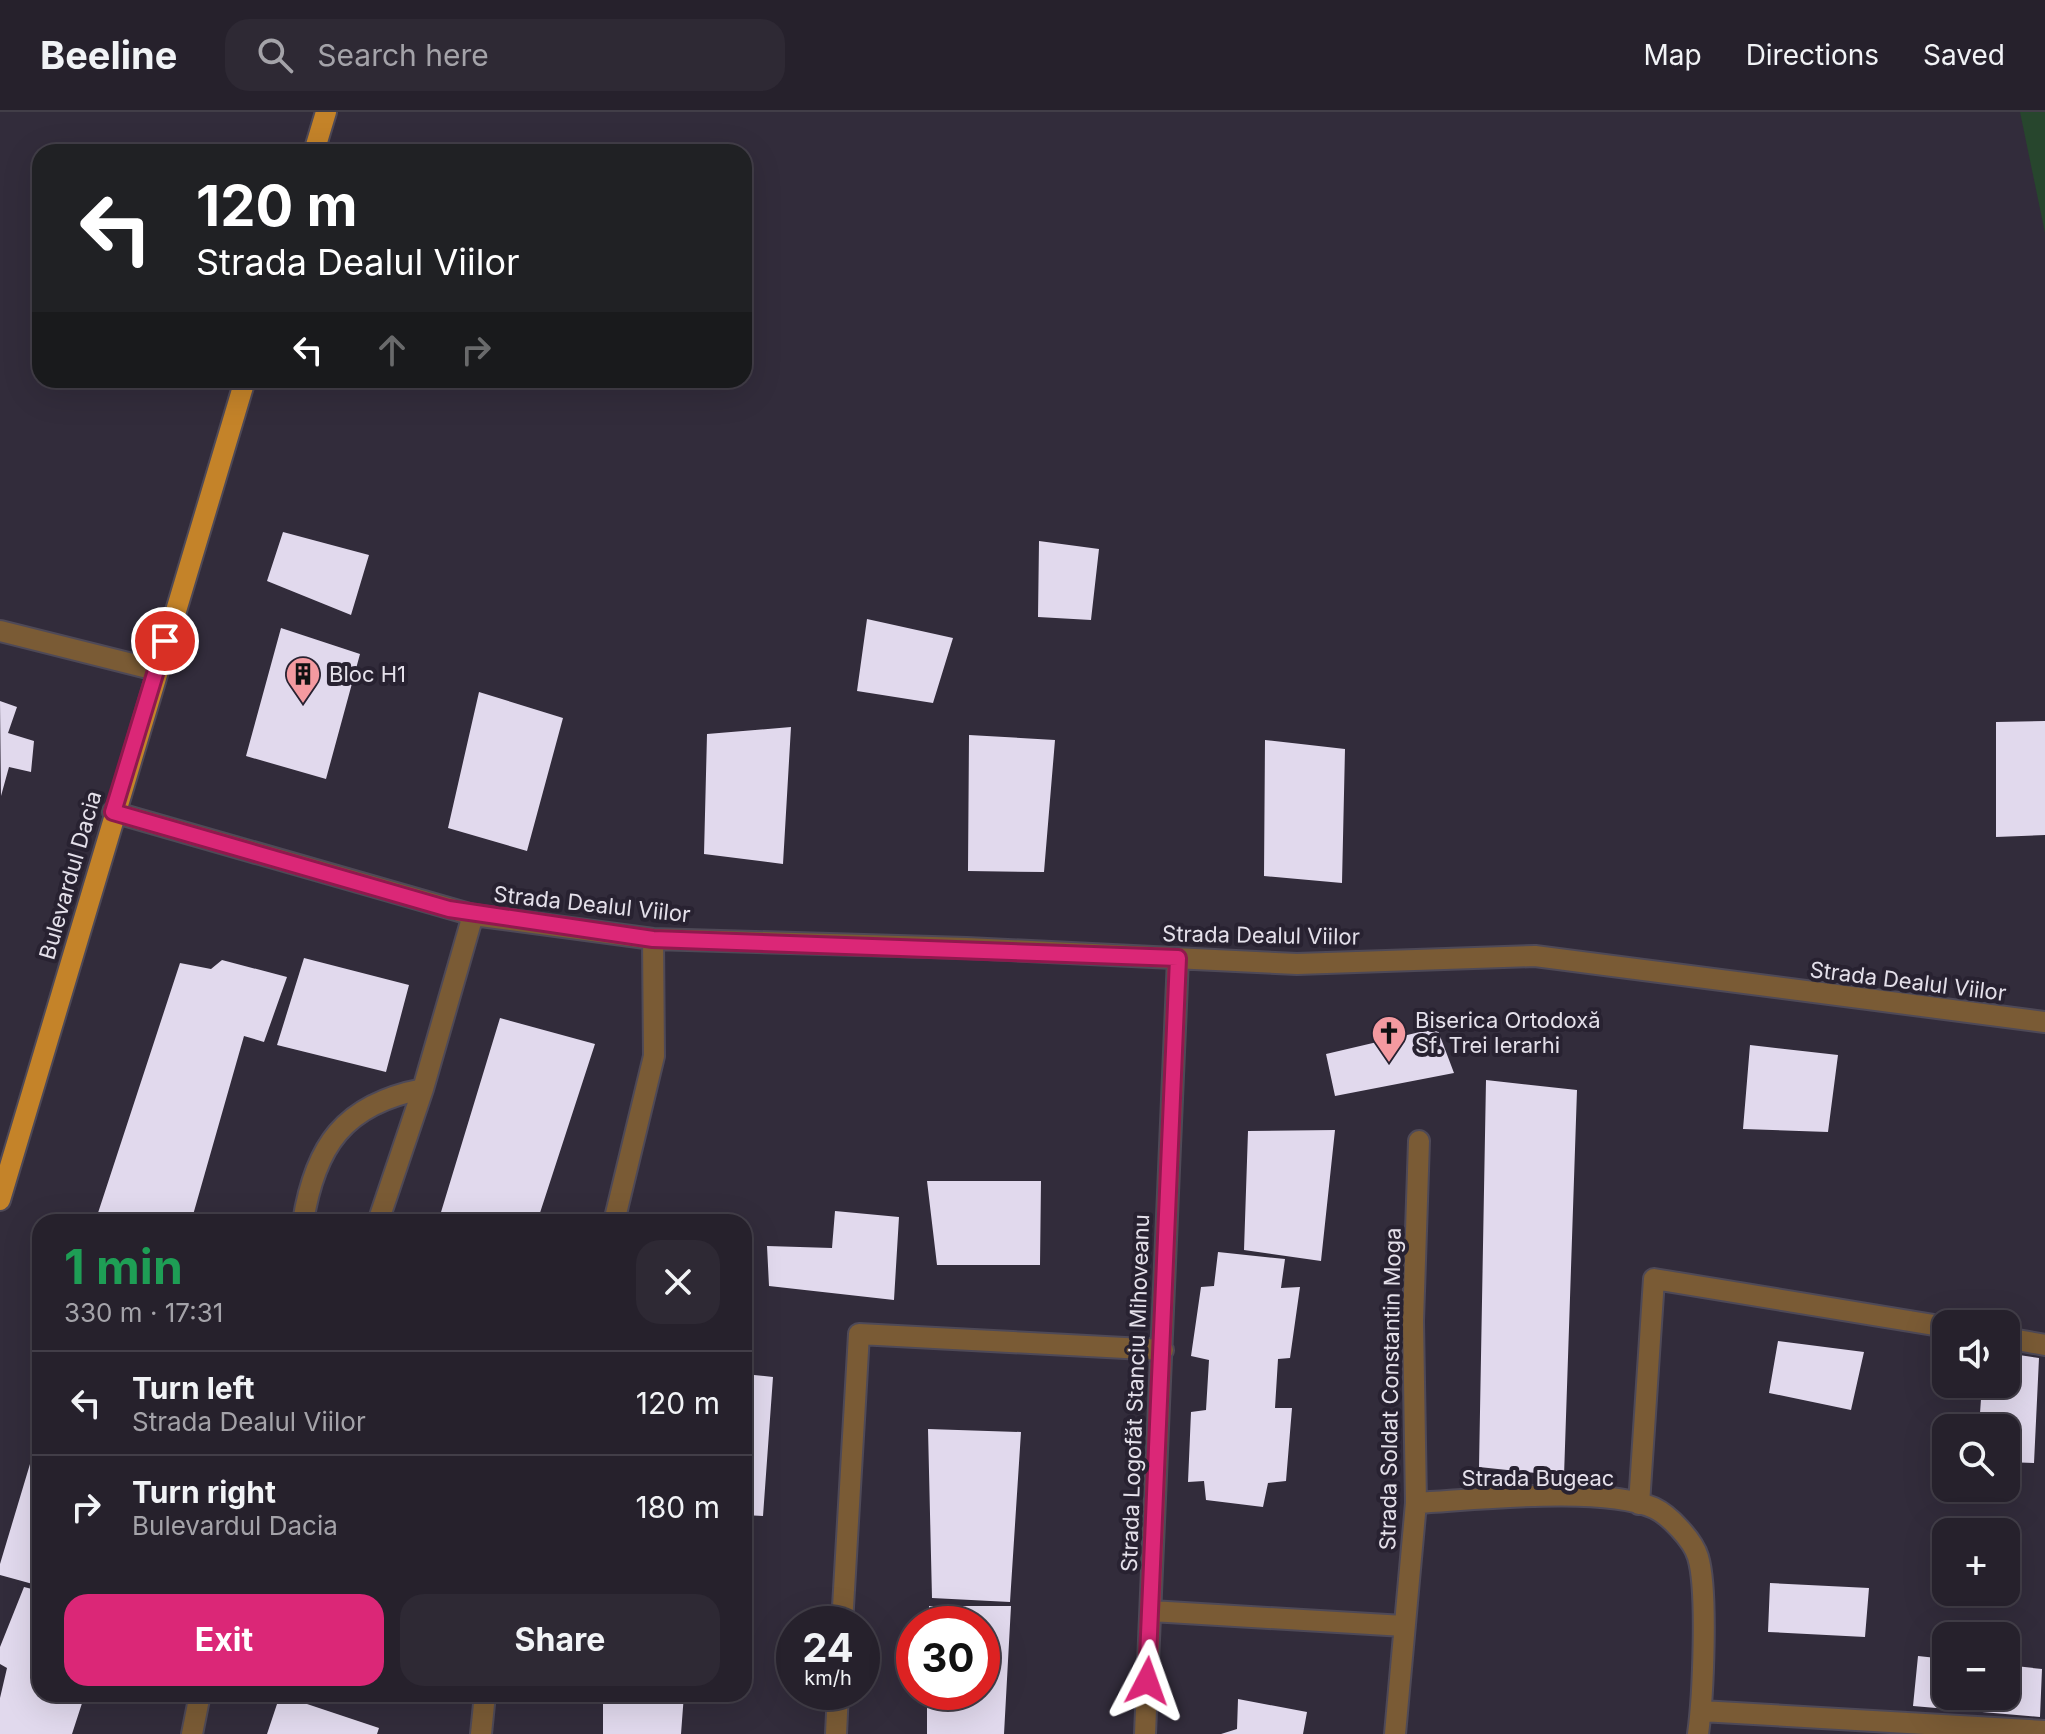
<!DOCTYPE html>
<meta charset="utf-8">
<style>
:root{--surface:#26212c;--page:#2e2934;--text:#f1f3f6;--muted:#a4a3a9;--line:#423e48;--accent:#db2777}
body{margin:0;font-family:Inter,sans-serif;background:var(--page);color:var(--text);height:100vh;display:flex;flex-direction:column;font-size:30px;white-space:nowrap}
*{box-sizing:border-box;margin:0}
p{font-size:26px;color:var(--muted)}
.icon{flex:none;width:44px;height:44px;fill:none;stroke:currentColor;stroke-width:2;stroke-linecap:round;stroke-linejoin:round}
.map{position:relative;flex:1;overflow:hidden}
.sheet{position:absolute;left:32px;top:1102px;width:720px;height:488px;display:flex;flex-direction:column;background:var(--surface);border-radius:24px;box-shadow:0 8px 32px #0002,0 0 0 2px var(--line)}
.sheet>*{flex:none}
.top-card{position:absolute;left:32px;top:32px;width:720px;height:244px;border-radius:24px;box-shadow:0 8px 32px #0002,0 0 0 2px var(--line);background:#202124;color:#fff;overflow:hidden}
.controls{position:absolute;left:1932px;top:1198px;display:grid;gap:16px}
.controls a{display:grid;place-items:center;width:88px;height:88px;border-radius:16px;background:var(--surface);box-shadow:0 8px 32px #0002,0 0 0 2px var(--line);font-size:40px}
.speed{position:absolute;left:776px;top:1494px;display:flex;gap:16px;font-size:40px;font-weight:700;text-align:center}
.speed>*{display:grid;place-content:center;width:104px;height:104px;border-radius:50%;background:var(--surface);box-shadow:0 8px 32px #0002,0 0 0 2px var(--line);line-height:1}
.speed small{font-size:20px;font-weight:400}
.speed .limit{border:12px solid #d22;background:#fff;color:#111}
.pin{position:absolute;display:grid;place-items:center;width:68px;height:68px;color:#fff;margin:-34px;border:4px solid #fff;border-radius:50%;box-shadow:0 2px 8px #0007}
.me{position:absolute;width:88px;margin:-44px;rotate:4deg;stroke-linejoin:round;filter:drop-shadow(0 0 6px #0008)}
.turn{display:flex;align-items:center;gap:28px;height:168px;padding:0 32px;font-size:36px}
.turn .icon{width:104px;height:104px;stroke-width:2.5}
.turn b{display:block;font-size:56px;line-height:68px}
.lanes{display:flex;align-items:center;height:76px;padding:0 32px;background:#0003;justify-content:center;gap:40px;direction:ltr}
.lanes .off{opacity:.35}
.round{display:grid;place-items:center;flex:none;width:84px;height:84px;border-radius:24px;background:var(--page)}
.overview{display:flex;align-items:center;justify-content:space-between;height:136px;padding:0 32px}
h1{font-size:48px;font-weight:700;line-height:60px;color:#1e9e55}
.cta{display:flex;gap:16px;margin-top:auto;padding:16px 32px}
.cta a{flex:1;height:92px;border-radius:24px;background:var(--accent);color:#fff;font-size:32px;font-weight:700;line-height:92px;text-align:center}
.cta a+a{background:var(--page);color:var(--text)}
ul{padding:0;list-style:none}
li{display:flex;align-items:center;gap:24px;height:104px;padding:0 32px;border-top:2px solid var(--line)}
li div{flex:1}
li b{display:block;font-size:30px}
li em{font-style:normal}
header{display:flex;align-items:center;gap:48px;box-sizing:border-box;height:112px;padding:0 40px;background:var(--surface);border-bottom:2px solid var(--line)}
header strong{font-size:38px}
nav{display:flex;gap:44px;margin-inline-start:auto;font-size:28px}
.search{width:560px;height:72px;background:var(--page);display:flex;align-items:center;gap:20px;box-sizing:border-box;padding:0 28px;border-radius:24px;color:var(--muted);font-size:30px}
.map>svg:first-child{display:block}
.green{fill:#27462d}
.building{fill:#e1d9ed}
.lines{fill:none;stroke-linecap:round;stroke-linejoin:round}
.minor-casing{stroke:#4e4957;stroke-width:24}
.major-casing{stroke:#4e4957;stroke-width:24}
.minor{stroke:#7a5b35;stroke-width:20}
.major{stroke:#c48329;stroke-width:20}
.route-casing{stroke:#8e194d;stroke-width:20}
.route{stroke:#db2777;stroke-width:14}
.labels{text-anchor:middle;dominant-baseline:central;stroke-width:8;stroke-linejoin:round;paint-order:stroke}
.poi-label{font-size:22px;fill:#e4e0ea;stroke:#282231;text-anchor:start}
.street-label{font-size:22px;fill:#e4e0ea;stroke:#282231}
</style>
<header>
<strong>Beeline</strong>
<div class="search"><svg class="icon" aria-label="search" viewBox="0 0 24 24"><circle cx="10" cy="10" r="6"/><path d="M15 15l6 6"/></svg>Search here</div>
<nav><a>Map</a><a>Directions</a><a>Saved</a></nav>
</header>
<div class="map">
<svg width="2045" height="1622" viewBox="0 0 2045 1622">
<rect width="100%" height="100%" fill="#322c3b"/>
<path class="green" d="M2020,0H2045V121Z"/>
<path class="building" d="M283,420L369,443L351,503L267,469Z
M1039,429L1099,437L1091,508L1038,505Z
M867,507L953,526L933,591L857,579Z
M281,516L360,542L326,667L246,644Z
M479,580L563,606L527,739L448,716Z
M0,589L17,595L8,621L34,629L31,660L9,655L1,684Z
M2045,609V723L1996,725V610Z
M791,615L783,752L704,742L707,622Z
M969,623L1055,628L1044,760L968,759Z
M1265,628L1345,637L1342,771L1264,764Z
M304,846L409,873L386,960L277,933Z
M222,848L287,865L264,930L244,924L191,1110H95L180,851L211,857Z
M500,906L595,932L537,1110H438Z
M1437,916L1454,961L1335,984L1326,942Z
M1750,933L1838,943L1828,1020L1743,1017Z
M1486,968L1577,978L1564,1364L1479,1355Z
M1335,1018L1321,1149L1244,1138L1248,1019Z
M927,1069H1041L1040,1153H937Z
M835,1099L899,1105L894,1188L769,1174L767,1134L832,1136Z
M1218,1140L1285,1147L1281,1176L1300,1175L1290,1246L1278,1247L1275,1296H1292L1286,1369L1268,1371L1263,1395L1206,1388L1204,1369L1188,1370L1191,1300L1206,1298L1209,1248L1191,1244L1201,1175L1214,1174Z
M1778,1229L1864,1240L1851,1298L1769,1281Z
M2006,1241L2039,1246L2034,1351L2006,1350V1316H1979L1982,1272H2006Z
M744,1262L773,1265L763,1404L744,1403Z
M928,1317L1021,1320L1010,1490L932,1486Z
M30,1352L40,1354V1474L0,1463V1452Z
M1770,1471L1869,1476L1865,1525L1768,1520Z
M24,1475L40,1479V1582H85L72,1622H0V1586L7,1556L0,1552V1535Z
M929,1494H1011L1004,1622H927V1580H982V1512H929Z
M1918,1544L1946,1547V1584H2006V1553L2042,1557L2040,1605L1913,1594Z
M603,1582H684L681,1622H603Z
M280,1583L379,1616L377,1622H267Z
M1238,1587L1307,1600L1303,1622H1221L1237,1617Z"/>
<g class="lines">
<g class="minor-casing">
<path id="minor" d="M0,519L156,558
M113,700L473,803L653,827L967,836L1297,852L1535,844L2045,910
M303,1110C315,1034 344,992 423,977L473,803
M378,1110L423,977
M614,1110L654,944L653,827
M2006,1226L2045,1233
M1416,1391C1475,1388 1602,1373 1654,1396C1669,1403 1693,1428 1698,1445C1708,1478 1703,1586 1698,1622
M1639,1392L1654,1167L1946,1215
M1151,1499L1404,1514
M842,1512L859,1222L1163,1238
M1701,1599L2045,1619
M192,1622L200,1582
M481,1622L485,1582
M836,1622L838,1580
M1145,1622L1178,846
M1395,1622L1416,1391L1413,1209L1419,1029"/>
</g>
<g class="major-casing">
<path id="major" d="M314,40L326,0
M0,1088L245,268"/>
</g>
<use href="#minor" class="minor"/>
<use href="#major" class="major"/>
</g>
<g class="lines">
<g class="route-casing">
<path id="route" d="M165,529L113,700L449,797L653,827L1178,846L1147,1569"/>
</g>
<use href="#route" class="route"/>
</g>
<defs>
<g id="building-pin" transform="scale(1.8)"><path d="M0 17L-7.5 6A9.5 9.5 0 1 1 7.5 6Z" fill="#f49aa0" stroke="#282231"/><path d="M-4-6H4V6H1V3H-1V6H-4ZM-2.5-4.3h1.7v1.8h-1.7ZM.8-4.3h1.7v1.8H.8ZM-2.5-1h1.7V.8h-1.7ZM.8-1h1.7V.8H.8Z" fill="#111"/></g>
<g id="church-pin" transform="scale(1.8)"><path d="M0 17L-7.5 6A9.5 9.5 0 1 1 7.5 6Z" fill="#f49aa0" stroke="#282231"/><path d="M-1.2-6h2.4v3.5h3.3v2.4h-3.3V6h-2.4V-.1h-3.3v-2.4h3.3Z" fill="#111"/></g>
</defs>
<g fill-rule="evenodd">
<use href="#building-pin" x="303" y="562"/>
<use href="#church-pin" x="1389" y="921"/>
</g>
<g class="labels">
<g class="poi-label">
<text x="329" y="562">Bloc H1</text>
<text x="1415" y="908">Biserica Ortodoxă<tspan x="1415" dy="25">Sf. Trei Ierarhi</tspan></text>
</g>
<g class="street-label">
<text transform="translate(70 763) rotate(-74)">Bulevardul Dacia</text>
<text transform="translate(592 792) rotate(6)">Strada Dealul Viilor</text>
<text transform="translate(1261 823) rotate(1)">Strada Dealul Viilor</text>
<text transform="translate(1908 869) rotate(7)">Strada Dealul Viilor</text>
<text transform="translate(1390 1277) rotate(-89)">Strada Soldat Constantin Moga</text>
<text transform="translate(1135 1281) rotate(-88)">Strada Logofăt Stanciu Mihoveanu</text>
<text x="1538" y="1366">Strada Bugeac</text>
</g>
</g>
</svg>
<div class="controls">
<a><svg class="icon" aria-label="sound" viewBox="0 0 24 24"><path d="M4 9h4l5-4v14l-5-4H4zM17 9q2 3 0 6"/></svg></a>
<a><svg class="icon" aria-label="search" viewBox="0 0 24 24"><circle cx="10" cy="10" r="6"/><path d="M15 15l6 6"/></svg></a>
<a>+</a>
<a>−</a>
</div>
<div class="speed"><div>24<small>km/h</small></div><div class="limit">30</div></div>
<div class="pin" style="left:165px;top:529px;background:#d93025"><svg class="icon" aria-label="arrive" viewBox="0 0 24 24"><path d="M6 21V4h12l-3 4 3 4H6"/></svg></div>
<svg class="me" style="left:1147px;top:1569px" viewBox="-20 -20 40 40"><path d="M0-17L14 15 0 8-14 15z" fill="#db2777" stroke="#fff" stroke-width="4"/></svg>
<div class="top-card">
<div class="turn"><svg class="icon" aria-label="left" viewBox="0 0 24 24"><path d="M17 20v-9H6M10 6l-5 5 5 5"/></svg><div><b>120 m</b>Strada Dealul Viilor</div></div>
<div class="lanes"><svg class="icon" aria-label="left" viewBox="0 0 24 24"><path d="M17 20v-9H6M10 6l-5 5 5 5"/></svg><svg class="icon off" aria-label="ahead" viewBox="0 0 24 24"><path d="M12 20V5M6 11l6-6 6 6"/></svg><svg class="icon off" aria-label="right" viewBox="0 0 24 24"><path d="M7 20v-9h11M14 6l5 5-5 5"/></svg></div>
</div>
<section class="sheet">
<div class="overview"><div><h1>1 min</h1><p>330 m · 17:31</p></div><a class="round"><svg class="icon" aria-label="close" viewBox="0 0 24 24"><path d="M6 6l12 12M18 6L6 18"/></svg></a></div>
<ul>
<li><svg class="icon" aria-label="left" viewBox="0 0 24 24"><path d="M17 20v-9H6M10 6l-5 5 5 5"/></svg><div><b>Turn left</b><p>Strada Dealul Viilor</p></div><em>120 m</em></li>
<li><svg class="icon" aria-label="right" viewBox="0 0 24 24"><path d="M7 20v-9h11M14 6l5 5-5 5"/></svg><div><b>Turn right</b><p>Bulevardul Dacia</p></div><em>180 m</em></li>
</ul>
<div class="cta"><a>Exit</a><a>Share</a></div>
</section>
</div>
